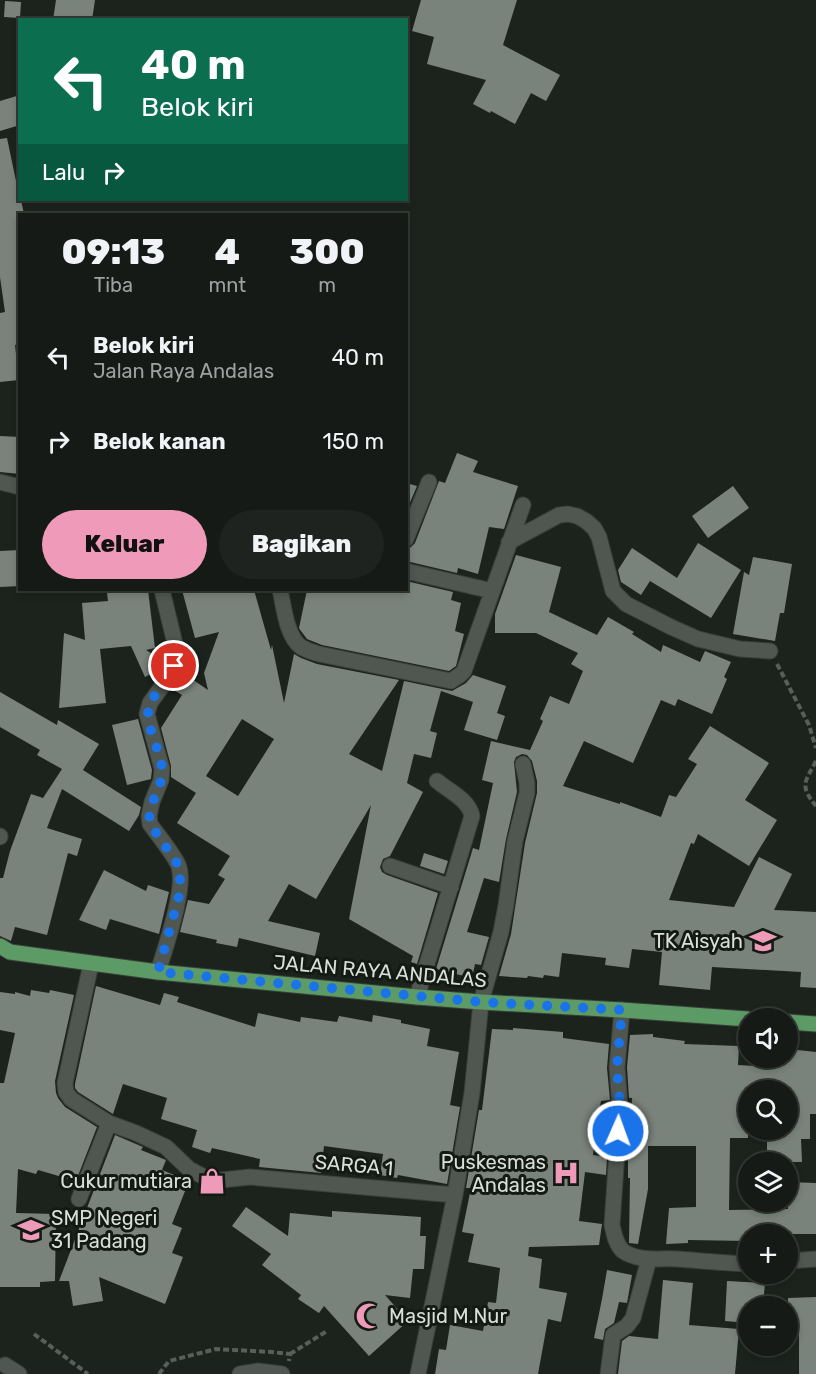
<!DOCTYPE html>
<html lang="id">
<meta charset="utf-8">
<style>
:root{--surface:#151a16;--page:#1e231f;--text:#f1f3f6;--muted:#9da1a1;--line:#343835;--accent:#ef9ab8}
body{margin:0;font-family:Rubik,sans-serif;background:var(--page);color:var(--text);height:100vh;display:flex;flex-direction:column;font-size:22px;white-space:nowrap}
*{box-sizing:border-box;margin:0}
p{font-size:20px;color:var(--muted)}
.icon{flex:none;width:33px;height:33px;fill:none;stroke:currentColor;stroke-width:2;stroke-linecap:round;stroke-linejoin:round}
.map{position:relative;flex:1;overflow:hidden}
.drawer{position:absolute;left:18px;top:213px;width:390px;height:378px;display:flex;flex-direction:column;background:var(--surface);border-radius:0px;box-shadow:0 3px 9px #0003,0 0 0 2px var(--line)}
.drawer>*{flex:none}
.guide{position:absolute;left:18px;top:18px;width:390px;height:183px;border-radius:0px;box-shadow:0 3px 9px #0003,0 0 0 2px var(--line);background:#0b6e4f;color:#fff;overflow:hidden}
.tools{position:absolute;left:738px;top:1008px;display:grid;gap:12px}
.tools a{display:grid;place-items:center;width:60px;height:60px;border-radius:50%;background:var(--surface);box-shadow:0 3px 9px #0003,0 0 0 2px var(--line);font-size:30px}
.pin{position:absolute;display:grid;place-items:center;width:51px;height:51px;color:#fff;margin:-26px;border:3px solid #fff;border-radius:50%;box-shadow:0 2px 6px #0007}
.me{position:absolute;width:66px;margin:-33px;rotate:2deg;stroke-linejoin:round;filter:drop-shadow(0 0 4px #0008)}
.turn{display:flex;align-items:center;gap:21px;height:126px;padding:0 24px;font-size:27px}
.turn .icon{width:78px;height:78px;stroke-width:2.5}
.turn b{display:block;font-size:42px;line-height:51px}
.then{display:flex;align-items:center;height:57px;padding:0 24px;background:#0003;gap:12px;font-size:22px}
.eta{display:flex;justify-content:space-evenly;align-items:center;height:102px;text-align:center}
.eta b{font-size:36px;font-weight:800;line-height:42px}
.action{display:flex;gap:12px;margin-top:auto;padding:12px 24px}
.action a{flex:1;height:69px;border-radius:36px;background:var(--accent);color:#111;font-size:24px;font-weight:800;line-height:69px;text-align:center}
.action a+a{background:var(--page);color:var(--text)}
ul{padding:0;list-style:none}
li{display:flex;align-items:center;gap:18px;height:84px;padding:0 24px}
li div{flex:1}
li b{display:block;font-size:22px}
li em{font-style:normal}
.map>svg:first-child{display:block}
.building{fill:#7a837b;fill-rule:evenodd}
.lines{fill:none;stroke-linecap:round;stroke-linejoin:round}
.minor-casing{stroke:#393f39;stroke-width:17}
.major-casing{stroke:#393f39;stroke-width:17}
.path{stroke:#585e59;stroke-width:4;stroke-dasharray:6 3;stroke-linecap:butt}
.minor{stroke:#4f5750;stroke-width:15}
.major{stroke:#5c9b66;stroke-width:15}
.route{stroke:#1a73e8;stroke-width:10;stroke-dasharray:0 18}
.labels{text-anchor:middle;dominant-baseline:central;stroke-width:6;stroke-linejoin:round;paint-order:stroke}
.poi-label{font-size:20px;fill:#d9ded9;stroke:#131a14;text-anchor:end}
.street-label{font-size:20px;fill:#d9ded9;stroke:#131a14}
</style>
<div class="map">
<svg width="816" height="1374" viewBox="0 0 816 1374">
<rect width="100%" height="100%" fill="#1c231d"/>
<path class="building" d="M56,0H95L92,20H53Z
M421,0H517L503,45L560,75L546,101L531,93L515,124L491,111L490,113L473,104L486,80L427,64L434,37L412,31Z
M5,1L21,2L20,18L4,17Z
M20,95V125L0,131V101Z
M7,138L20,200H21L24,214H20V344L15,345L19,380L0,382V313L5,312L0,277V139Z
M0,436L20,437V474L0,472Z
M457,453L478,461L473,472L518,486L504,529L489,527L478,574L458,568L457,573L406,561V549L411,547L415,543L439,481L445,483Z
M406,483L417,486L406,512Z
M733,486L749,508L708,538L692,516Z
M698,543L741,570L711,618L650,581L641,595L621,582L618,570L632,548L677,578Z
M20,550V586L0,587V551Z
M516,555L561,567L549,612L597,635L608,617L634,632L632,634L661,652L663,645L700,662L705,651L731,662L724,677L727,679L712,714L678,699L675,706L661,700L633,763L584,741L563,786L620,804V802L661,817L669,795L676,797L697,764L688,759L710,726L769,763L745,800L777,820L749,866L698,834L694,844L691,843L669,900L734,907L759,857L792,874L774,910L816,912V988L800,987L801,972L712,967L710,990L659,985L662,952L632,949L629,968L605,965L606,958L562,953L559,977L544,975L543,978L528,976L527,978L499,976L511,934L525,843L537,793V781L532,761L527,755L522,754L516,757L514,762L517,792L506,839L499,882L484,878L467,932L489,937L481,965L475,964L472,978L436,969L473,848L479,850L493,783L482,780L491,741L530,750L543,721L540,719L550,696L569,704L583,671L571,664L578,653L536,633H495V614Z
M753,557L792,564L784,613H780L775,641L733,634L744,572L749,575Z
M406,581L453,592L451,600L461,603L455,631L464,634L456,666L449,671L322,645L307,639L301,631L299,628L307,590H406Z
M134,590H148L155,648L146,650L165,662L161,669L145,677L131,646L100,649L106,703L59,708L64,633L85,640L82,603L108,601L107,593Z
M182,590H254L271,650L272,645L284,703L294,654L301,658L317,664L399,680L349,754L382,771L404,681L452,691L466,683L473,675L506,686L497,713L505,716L497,740L464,730L473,702L441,691L430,731L437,733L431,758L414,754L407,783L423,792L390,856L383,859L380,867L382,872L387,875L438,893L417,964L411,962L413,956L349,919L371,805L316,899L289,884L268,921L320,933L315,956L239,938L237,947L216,943L217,940L180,932L188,900L209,904L225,879L218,875L230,856L177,823L196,793L171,777V766L161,728L182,695L172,689L183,673L208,690L204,673L219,632L195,638ZM242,719L274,739L238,796L206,776Z
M0,692L57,725L58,720L99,744L83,770L141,807L139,815L129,831L62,789L47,828L82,839L77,856L68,853L47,935L15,927L11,941L0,936V878H3L10,851L31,794L43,798L62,769L37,755L40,750L0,727Z
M138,719L152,770L151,778V779L127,785L112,725Z
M424,853L448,861L444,874L420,866Z
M104,870L146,891L148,885L169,892L159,934L110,919L106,930L79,920Z
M96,986L160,1005L164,993L179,997L177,1002L255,1027L258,1013L300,1022L301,1017L337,1022L339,1016L372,1022L373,1015L401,1020V1023L430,1029L427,1046L459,1052L450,1105L460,1107L447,1184L398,1175L397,1178L380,1175L383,1154L324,1146L321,1173L259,1167L260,1159L212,1148L210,1153L192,1147L197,1130L161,1119L167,1098L123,1084L113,1114L78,1092L75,1088V1084Z
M31,990L49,993L50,990L74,995L55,1081L56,1093L58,1098L65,1107L97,1127L76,1181L38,1170L36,1174L18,1169L16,1213L56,1214L55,1281L40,1282V1287H0V1083H4L15,1033L0,1030V992L15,994V992L30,996Z
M513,1028L563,1032V1038L609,1044L607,1068L610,1100L601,1101L598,1116L593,1155L607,1157L606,1175L585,1172L579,1221L602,1224L599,1245L529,1247L528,1256L542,1259L539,1288L567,1293L561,1322L548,1319L538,1374H435L439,1349L446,1350L450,1325L483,1331L488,1302L496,1303L500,1268L468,1262L474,1234L462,1232L471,1188H466L479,1110H482L492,1029L513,1030Z
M653,1034V1037L685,1041L684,1044L739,1046L738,1065L772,1067V1058H788V1049L816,1052V1114H810V1139H801L802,1162H767V1130H788V1090H748V1138H730L729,1210L788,1209V1182L816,1183V1234H748V1241L688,1240V1243L666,1244L669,1208L696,1207V1146H648V1189L638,1244L629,1243L630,1178H628V1160H629L632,1098H629L627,1067L630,1035Z
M115,1135L143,1147L141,1150L166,1160L162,1170L189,1181L172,1224L182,1228L172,1253L183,1257L165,1304L99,1277L103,1301L73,1306L69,1281H59Z
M246,1207L288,1236L290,1213L332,1217V1211L421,1217L420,1236H426L424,1269H413L410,1298L385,1295L408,1321L369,1356L324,1306L319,1313L298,1299L301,1295L262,1265L271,1254L232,1226Z
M607,1270L632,1275L627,1303L619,1302L614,1323L605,1329L603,1340L594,1338L602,1299Z
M663,1280L693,1283L689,1325L739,1329L735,1374H618L622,1341L629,1336L658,1339Z
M727,1281L765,1283L763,1306H748V1323L725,1321Z
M816,1297V1374H799V1327L788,1326V1298Z"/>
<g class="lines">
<g class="minor-casing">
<path id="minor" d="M0,482L20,487
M406,539L429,482
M509,542L559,515L568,514L577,516L586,521L594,528L599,537L613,591L626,604L671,627L698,639L740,649L770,651
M406,571L492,591
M280,590C284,606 286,636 301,647C306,650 313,652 319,654L451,681L460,675L464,671L523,505
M0,837V836
M390,866L451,887
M91,964L65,1083L66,1092L71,1099L109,1123L136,1133L166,1147L189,1169L212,1181L250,1177L455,1195
M158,972C165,948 186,889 179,867C176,857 157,834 150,824L149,816L152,802L161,780L162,769L147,714L150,703L168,678L174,666L177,652L162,590
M417,997L472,816C469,800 449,791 437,781
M622,1010L617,1067L620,1107L612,1225C614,1234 616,1245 623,1251C638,1262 661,1258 678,1259C702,1261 725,1263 748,1264
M79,1199L109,1123
M788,1261L816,1259
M5,1365L19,1374
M240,1374L258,1371L282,1374
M418,1374L455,1195L472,1093L481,1002L501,932L506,905L515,841L527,793V783L523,764
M608,1374L613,1335L627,1326L633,1318L649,1259"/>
</g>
<g class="major-casing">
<path id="major" d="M0,946L10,952L158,972L417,997L481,1002L622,1010L748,1019
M788,1022L816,1024"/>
</g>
<path class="path" d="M777,664L809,725L816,748
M816,761C805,782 799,785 816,806
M34,1334L88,1374
M290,1354L327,1331
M159,1374L169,1361L216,1349L271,1352L290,1354L289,1361"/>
<use href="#minor" class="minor"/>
<use href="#major" class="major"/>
</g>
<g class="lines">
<path class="route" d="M174,666C170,675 165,683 159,690C155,696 151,699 149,706C144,725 161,750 162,770C163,789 146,804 150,824L179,866L180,880L179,896L158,972L481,1002L622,1010L617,1067L620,1107L618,1131"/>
</g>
<defs>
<g id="school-bare" transform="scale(2.07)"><path d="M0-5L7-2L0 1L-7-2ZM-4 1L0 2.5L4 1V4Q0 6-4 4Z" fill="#ef9ab8" stroke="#131a14" stroke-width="2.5" paint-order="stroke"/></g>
<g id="hospital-bare" transform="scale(2.07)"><path d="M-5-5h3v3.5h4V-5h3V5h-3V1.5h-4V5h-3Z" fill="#ef9ab8" stroke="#131a14" stroke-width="2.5" paint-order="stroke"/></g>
<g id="shop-bare" transform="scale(2.07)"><path d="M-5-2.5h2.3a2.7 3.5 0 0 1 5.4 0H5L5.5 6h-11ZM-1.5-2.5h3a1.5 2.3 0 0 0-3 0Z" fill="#ef9ab8" stroke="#131a14" stroke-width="2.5" paint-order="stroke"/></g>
<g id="mosque-bare" transform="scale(2.07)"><path d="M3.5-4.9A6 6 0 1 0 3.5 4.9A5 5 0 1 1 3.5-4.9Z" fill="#ef9ab8" stroke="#131a14" stroke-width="2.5" paint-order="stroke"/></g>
</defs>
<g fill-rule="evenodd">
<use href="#school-bare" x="763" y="941"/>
<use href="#hospital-bare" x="566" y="1173"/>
<use href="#shop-bare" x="212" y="1181"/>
<use href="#school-bare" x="31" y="1230"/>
<use href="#mosque-bare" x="369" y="1316"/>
</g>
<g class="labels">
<g class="poi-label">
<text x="743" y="941">TK Aisyah</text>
<text x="546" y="1162">Puskesmas<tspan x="546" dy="23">Andalas</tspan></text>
<text x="192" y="1181">Cukur mutiara</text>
<text x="51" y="1218" text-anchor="start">SMP Negeri<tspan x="51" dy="23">31 Padang</tspan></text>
<text x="389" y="1316" text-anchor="start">Masjid M.Nur</text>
</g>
<g class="street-label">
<text transform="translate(380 971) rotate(5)">JALAN RAYA ANDALAS</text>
<text transform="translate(354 1165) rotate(5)">SARGA 1</text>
</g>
</g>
</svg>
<div class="tools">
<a><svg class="icon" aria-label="sound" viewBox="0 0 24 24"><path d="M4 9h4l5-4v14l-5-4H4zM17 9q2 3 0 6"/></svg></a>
<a><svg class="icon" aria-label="search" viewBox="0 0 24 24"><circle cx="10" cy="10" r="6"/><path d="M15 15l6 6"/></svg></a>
<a><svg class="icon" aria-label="layers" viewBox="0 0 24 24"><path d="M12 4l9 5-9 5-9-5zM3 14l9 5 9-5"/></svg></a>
<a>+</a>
<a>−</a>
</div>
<div class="pin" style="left:174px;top:666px;background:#d93025"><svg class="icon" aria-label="arrive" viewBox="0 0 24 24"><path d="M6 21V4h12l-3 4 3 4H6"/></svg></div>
<svg class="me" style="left:618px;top:1131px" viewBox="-20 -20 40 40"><circle r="17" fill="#1a73e8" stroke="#fff" stroke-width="3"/><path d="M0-11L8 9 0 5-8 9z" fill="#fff"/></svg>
<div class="guide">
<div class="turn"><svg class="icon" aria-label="left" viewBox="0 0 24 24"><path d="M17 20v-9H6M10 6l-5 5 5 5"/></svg><div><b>40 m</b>Belok kiri</div></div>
<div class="then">Lalu<svg class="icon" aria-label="right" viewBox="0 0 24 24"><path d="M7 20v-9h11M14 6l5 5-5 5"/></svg></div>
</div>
<section class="drawer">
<div class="eta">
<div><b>09:13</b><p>Tiba</p></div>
<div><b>4</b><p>mnt</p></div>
<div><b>300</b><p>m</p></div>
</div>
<ul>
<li><svg class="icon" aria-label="left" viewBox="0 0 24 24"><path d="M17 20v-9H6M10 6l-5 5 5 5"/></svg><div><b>Belok kiri</b><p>Jalan Raya Andalas</p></div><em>40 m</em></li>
<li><svg class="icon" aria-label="right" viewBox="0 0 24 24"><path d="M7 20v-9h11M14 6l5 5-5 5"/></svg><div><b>Belok kanan</b></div><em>150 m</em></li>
</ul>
<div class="action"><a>Keluar</a><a>Bagikan</a></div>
</section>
</div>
